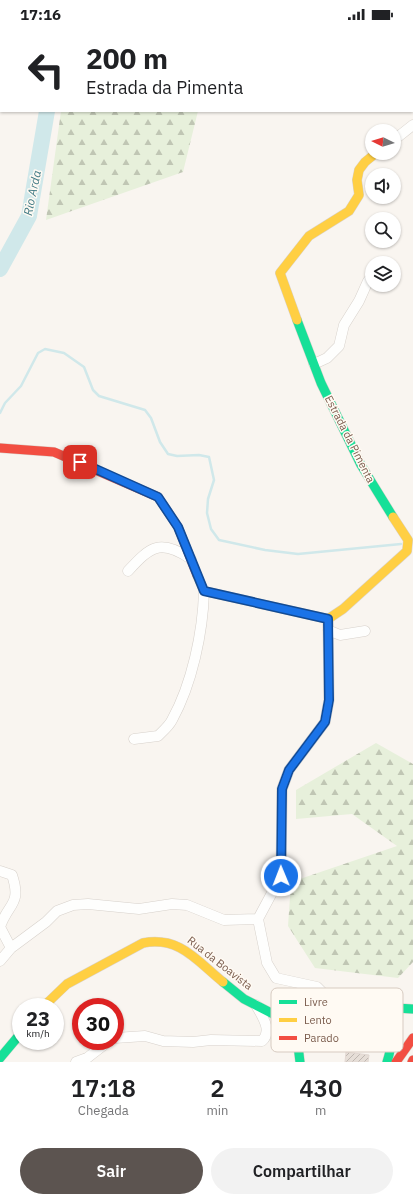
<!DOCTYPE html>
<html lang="pt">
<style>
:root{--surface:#fff;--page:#f2f2f2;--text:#202124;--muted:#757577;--accent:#5c5450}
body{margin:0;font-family:"IBM Plex Sans",sans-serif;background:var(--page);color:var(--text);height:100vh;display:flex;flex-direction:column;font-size:15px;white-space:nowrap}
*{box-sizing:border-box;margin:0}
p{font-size:13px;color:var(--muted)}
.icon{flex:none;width:22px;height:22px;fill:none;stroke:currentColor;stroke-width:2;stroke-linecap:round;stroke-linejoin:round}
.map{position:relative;height:1034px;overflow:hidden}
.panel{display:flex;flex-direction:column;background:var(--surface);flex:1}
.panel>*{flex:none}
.hud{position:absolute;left:0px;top:0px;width:413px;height:84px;box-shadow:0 1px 3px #0004;background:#fff;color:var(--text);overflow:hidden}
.needle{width:26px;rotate:275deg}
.tools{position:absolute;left:365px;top:96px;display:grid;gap:8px}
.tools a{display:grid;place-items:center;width:36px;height:36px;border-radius:50%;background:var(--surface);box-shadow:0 1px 3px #0004;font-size:20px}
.speed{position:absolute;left:12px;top:970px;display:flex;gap:8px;font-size:20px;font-weight:700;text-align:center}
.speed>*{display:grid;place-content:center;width:52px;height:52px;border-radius:50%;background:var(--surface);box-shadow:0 1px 3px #0004;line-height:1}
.speed small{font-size:10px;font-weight:400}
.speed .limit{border:6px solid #d22;background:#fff;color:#111}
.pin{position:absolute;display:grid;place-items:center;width:34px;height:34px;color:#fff;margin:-17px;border-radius:8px;box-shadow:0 2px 6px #0006}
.me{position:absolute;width:44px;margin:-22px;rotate:359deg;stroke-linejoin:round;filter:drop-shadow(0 0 3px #0008)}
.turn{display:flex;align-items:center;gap:14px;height:84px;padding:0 20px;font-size:18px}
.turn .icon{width:52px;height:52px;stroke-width:2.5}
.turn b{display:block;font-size:28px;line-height:34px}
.eta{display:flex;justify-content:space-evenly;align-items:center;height:68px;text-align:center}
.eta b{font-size:24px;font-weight:600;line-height:28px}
.button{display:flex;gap:8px;margin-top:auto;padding:8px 20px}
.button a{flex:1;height:46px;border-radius:24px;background:var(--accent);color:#fff;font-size:16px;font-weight:600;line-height:46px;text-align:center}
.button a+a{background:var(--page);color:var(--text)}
.status{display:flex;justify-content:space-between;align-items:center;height:28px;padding:0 20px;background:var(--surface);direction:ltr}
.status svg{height:11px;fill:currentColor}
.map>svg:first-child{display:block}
.forest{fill:url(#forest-firs)}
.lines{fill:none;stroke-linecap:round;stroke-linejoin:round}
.stream{stroke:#d0e8ea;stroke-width:2.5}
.river{stroke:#d0e8ea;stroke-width:16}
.building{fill:url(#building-hatch);stroke:#e2d8d2}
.street-casing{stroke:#d7d1cb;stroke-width:11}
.fast-casing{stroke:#d9d2cb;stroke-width:10}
.slow-casing{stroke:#d9d2cb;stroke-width:10}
.jam-casing{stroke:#d9d2cb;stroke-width:10}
.street{stroke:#fefefd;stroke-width:10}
.fast{stroke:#16e098;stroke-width:9}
.slow{stroke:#ffcf43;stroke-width:9}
.jam{stroke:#f24e42;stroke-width:9}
.route-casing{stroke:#114b97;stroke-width:10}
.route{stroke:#1a73e8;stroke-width:7}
.labels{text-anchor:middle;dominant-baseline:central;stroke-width:3;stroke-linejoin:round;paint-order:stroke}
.street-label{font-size:11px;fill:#7a5c4d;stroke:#fffaf3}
.water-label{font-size:12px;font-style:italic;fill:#437c86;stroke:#fffaf3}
.key{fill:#fffaf3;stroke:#d7cbc1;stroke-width:1}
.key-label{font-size:11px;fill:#7a5c4d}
</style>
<div class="status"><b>17:16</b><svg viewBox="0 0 49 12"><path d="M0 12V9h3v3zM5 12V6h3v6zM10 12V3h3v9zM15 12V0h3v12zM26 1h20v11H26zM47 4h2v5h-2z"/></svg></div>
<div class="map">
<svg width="413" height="1034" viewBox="0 0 413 1034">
<defs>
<pattern id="forest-firs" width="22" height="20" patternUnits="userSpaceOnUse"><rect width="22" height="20" fill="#e7f0db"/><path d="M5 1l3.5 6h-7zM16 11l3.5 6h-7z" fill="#c0c6b4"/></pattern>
<pattern id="building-hatch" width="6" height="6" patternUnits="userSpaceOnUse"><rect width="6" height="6" fill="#e6ded7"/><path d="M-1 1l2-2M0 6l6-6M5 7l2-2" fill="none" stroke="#bfb7b1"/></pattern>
</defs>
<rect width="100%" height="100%" fill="#f9f5f0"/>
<path class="forest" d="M73,0H248L73,1Z
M61,83H198L183,144L46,192Z
M376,715L413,736V934L398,950L315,940L288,898L291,854L397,818L352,786L296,791V762Z"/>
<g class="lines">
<path class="stream" d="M0,385L5,375L21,358L38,325L45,321L64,325L84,339L93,362L99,368L145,382L151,390L160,414L168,426L177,428L199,427L209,429L214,452L208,471L207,485L211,501L219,512L265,522L298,526L401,516"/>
<path class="river" d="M59,1V0
M0,241L29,188L47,83"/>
</g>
<path class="building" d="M346,1024L369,1027L368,1034H345Z"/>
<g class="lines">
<g class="street-casing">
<path id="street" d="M394,112L413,97
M314,336L327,330L339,318L344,297L359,273L368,253
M128,543C150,519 160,510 191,531
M328,602L340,607L365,603
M134,711L158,708C163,703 169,698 172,692C192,656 203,604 204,563
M0,843L12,847C22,877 8,875 0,899L11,920
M0,933L11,920L46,894L57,883L73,877L88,876L139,881L172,876L187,877L224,892L258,891
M296,1001C297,978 324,986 323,965L317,959L276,950L267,935L258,891L281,848L282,761L289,742L325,694L329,672L328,591
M115,1010L145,1008L163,1013L193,1014L211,1012L262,1013C273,1003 262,988 256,977
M76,1034L87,1030L109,1013"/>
</g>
<g class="fast-casing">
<path id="fast" d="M297,292L321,355L361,437L393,489
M223,954L244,971L277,988L296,1001L317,995L348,975L363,972
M363,972C393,989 397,1002 387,1034
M374,972L396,980L413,981
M296,1001L300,1034
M0,1030L21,1005"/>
</g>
<g class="slow-casing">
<path id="slow" d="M297,292L280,245L309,208L349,183L359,167L357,152L359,142L365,134L376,125
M197,547L204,563L328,591L343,581L407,523L408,512L393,489
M43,979L67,956L143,915C180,908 197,933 223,954"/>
</g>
<g class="jam-casing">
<path id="jam" d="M0,420L54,424L158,469L178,499L197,547
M396,1034L413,1010
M412,1034L413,1032"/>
</g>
<use href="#street" class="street"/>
<use href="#fast" class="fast"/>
<use href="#slow" class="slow"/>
<use href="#jam" class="jam"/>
</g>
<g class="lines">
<g class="route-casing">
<path id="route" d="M80,434L158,469L178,499L204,563L328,591L329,672L325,694L289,742L282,761L281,848"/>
</g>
<use href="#route" class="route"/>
</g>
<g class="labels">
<g class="street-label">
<text transform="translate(350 411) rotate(63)">Estrada da Pimenta</text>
<text transform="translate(220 935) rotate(38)">Rua da Boavista</text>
</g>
<g class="water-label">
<text transform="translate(32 165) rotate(-78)">Rio Arda</text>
</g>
</g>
<rect x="271" y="960" width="132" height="64" rx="6" class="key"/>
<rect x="279" y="972" width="18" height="4" fill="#16e098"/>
<rect x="279" y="990" width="18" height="4" fill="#ffcf43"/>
<rect x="279" y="1008" width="18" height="4" fill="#f24e42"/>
<g class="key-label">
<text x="304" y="978">Livre</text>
<text x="304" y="996">Lento</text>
<text x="304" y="1014">Parado</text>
</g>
</svg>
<div class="tools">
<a><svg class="needle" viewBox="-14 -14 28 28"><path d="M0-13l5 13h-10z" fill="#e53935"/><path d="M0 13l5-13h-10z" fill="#757577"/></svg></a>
<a><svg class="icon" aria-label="sound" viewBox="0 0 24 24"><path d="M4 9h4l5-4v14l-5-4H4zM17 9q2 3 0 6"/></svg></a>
<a><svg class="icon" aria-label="search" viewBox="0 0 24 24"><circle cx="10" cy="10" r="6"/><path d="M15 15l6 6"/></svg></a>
<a><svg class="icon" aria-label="layers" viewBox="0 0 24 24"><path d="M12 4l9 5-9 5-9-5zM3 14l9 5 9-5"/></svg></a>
</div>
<div class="speed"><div>23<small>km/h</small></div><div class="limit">30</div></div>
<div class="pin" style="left:80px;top:434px;background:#d93025"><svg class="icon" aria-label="arrive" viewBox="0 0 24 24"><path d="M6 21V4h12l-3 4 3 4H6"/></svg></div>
<svg class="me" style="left:281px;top:848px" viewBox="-20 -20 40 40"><circle r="17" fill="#1a73e8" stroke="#fff" stroke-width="3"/><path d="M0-11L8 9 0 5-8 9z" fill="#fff"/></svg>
<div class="hud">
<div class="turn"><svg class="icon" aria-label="left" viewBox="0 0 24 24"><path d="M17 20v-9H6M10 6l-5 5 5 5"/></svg><div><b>200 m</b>Estrada da Pimenta</div></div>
</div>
</div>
<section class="panel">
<div class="eta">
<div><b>17:18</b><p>Chegada</p></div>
<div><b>2</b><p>min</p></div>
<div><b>430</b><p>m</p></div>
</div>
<div class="button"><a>Sair</a><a>Compartilhar</a></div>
</section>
